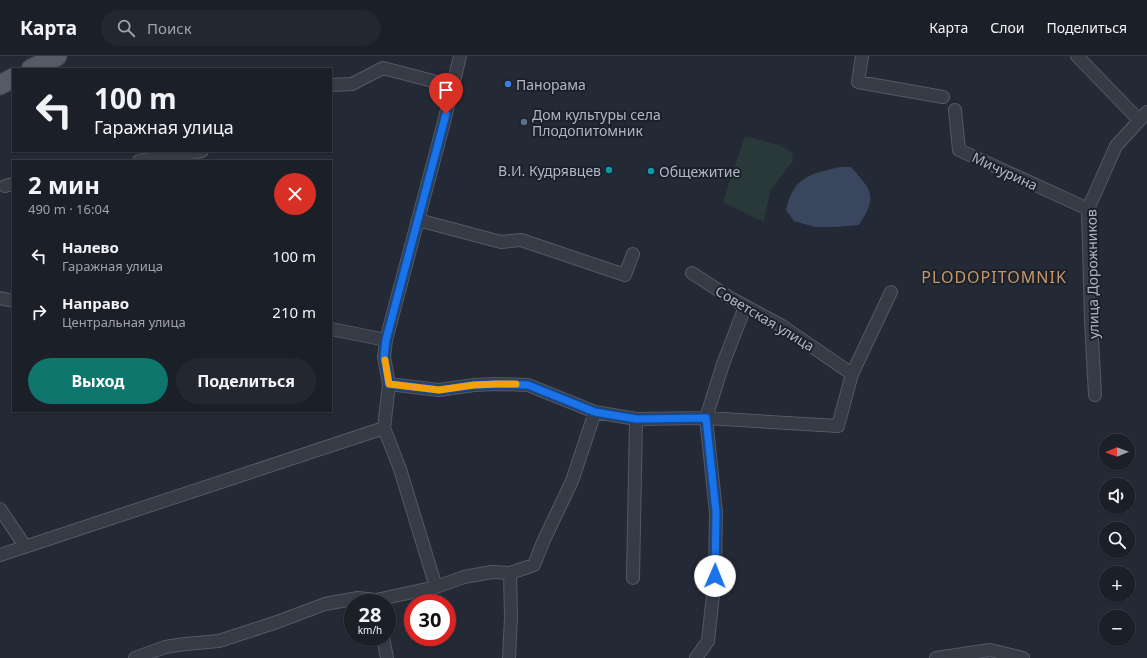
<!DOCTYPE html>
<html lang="ru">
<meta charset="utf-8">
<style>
:root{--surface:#1a1f28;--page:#232730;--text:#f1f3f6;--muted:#9fa2a8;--line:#383d45;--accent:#0f766e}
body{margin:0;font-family:"Noto Sans",sans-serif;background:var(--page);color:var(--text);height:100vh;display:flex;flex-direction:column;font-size:15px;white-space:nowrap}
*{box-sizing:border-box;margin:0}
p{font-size:13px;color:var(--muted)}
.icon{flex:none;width:22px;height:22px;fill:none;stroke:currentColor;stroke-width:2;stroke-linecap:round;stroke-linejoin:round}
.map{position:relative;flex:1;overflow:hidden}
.sheet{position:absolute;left:12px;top:104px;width:320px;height:252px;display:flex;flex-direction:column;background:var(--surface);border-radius:0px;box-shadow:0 1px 3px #0004,0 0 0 1px var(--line)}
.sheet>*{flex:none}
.top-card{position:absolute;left:12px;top:12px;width:320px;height:84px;border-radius:0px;box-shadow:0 1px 3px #0004,0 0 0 1px var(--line);background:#1a1f28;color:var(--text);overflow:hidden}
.needle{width:26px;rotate:269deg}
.buttons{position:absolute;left:1099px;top:378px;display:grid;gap:8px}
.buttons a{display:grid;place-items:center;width:36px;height:36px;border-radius:50%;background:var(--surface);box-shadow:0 1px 3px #0004,0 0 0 1px var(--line);font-size:20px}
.speed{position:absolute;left:344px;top:538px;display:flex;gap:8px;font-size:20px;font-weight:700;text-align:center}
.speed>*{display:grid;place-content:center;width:52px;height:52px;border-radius:50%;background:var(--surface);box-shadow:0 1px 3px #0004,0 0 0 1px var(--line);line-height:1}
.speed small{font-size:10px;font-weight:400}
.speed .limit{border:6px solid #d22;background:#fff;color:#111}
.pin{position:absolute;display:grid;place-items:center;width:34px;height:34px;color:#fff;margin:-41px -17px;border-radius:50% 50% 50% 0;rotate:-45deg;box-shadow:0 0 4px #0007}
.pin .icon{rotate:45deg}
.me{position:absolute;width:44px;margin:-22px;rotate:1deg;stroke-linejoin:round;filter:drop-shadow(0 0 3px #0008)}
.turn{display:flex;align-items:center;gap:14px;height:84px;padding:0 16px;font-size:18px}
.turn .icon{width:52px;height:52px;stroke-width:2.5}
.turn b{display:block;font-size:28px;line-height:34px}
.round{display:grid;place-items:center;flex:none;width:42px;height:42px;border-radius:21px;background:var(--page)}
.summary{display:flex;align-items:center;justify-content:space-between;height:68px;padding:0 16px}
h1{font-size:24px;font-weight:700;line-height:30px}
.cta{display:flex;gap:8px;margin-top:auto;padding:8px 16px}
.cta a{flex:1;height:46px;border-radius:24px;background:var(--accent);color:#fff;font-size:16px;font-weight:700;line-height:46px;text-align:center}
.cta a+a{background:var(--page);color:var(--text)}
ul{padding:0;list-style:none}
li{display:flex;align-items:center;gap:12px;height:56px;padding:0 16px}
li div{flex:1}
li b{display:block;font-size:15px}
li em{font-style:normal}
header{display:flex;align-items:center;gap:24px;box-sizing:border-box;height:56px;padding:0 20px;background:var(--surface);border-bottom:1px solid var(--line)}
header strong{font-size:19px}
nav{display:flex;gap:22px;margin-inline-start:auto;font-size:14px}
.search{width:280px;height:36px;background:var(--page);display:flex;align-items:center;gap:10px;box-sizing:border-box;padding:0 14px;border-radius:22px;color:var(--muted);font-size:15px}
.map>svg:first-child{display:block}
.green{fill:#29393a}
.water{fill:#3a465d}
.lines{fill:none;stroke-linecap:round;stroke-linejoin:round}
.street-casing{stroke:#545964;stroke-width:14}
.primary-casing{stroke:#3f454f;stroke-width:21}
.street{stroke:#363b46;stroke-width:12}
.primary{stroke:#545a66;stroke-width:19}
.route-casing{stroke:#114b97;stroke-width:10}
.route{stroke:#1a73e8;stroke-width:7}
.slow{stroke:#f59e0b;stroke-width:7}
.shop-dot{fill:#3f7fe0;stroke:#1b212b;stroke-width:1.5}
.service-dot{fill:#5c6f8a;stroke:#1b212b;stroke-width:1.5}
.culture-dot{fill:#0f9aa8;stroke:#1b212b;stroke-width:1.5}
.labels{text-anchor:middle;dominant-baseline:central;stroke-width:4;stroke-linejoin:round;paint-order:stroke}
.poi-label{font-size:14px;fill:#b1b6c2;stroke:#1b212b;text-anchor:start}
.street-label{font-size:14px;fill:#b1b6c2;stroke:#1b212b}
.quarter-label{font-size:16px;letter-spacing:1px;fill:#c69868;stroke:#1b212b}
</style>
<header>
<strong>Карта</strong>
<div class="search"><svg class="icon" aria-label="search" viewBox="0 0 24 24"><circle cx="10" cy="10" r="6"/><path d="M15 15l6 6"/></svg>Поиск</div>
<nav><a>Карта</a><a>Слои</a><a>Поделиться</a></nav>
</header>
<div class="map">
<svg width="1147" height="602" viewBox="0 0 1147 602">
<rect width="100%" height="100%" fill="#232935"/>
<path class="green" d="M745,80L779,89L792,97L793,105L770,135L764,166L723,146Z"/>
<path class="water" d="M840,111H851C872,135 878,140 859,169L835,171H815L794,165L786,154C794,120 810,118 840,111Z"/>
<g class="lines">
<g class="street-casing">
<path id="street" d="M862,0L858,26L943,41
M1077,0L1139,64
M331,29L352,28L383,12L452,30
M955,54L959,94L1088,153
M139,105L202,95
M5,130L13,128
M418,164L501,186L521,184L625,219L633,198
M0,242L13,245
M331,273L386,284
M852,318L891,236
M389,328L439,334L474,329L497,328L528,329L595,356L636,363L706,362L838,370L852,318L782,270L732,243L692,217
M1095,339L1091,265L1088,153L1116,90L1147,56
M0,453L25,490
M0,499L384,372
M633,522L636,363
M436,531L400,413L384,372L389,328L384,301L386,284L443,70L460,0
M383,581L387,602
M135,602L165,591L185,588L219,585L277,566L325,548L358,542L376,544L436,531L464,521L492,516L510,517
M509,602L511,561L510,517L534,509L543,486L572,425L595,356
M696,602L708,585L715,520L716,456L706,362L723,308L745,251
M936,602L990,594L1023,602"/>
</g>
<g class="primary-casing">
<path id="primary" d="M31,13L57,0
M0,29L13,22"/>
</g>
<use href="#street" class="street"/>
<use href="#primary" class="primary"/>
</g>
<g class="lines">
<g class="route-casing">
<path id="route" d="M446,58L386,284L384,301L389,328L439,334L474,329L497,328L528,329L595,356L636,363L706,362L716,456L715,520"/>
</g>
<use href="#route" class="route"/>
<path class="slow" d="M385,304L389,328L439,334L474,329L497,328H516"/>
</g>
<circle class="shop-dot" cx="508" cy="28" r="4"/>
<circle class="service-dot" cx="524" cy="66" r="4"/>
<g class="culture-dot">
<circle cx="609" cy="114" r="4"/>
<circle cx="651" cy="115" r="4"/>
</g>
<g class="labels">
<g class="poi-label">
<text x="516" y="28">Панорама</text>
<text x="532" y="58">Дом культуры села<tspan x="532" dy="16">Плодопитомник</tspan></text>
<text x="601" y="114" text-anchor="end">В.И. Кудрявцев</text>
<text x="659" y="115">Общежитие</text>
</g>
<g class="street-label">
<text transform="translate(1005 115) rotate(25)">Мичурина</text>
<text transform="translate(1092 218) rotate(-91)">улица Дорожников</text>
<text transform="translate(765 262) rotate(31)">Советская улица</text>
</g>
<g class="quarter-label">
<text x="994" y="221">PLODOPITOMNIK</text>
</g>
</g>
</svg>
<div class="buttons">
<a><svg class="needle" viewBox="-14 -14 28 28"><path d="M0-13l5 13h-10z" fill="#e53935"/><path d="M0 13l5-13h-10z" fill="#9fa2a8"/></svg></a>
<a><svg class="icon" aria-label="sound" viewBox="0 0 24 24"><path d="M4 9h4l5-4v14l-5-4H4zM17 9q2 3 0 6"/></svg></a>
<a><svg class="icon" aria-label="search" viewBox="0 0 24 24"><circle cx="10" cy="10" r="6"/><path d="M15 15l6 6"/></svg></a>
<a>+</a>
<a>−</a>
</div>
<div class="speed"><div>28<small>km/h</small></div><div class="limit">30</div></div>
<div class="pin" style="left:446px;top:58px;background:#d93025"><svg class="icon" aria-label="arrive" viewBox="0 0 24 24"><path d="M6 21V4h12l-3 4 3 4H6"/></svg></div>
<svg class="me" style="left:715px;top:520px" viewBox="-20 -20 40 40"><circle r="19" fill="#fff"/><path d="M0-13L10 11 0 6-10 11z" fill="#1a73e8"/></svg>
<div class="top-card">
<div class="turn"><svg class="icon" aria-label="left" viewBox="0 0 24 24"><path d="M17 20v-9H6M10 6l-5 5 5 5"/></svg><div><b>100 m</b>Гаражная улица</div></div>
</div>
<section class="sheet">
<div class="summary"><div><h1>2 мин</h1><p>490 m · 16:04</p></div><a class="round" style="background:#d93025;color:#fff"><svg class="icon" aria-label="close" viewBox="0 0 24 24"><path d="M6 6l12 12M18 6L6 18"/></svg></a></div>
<ul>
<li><svg class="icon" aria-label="left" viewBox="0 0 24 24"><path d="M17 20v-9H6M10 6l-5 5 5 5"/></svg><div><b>Налево</b><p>Гаражная улица</p></div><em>100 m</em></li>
<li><svg class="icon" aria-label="right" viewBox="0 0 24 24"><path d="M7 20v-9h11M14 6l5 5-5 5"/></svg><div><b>Направо</b><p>Центральная улица</p></div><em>210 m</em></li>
</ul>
<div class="cta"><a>Выход</a><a>Поделиться</a></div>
</section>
</div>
